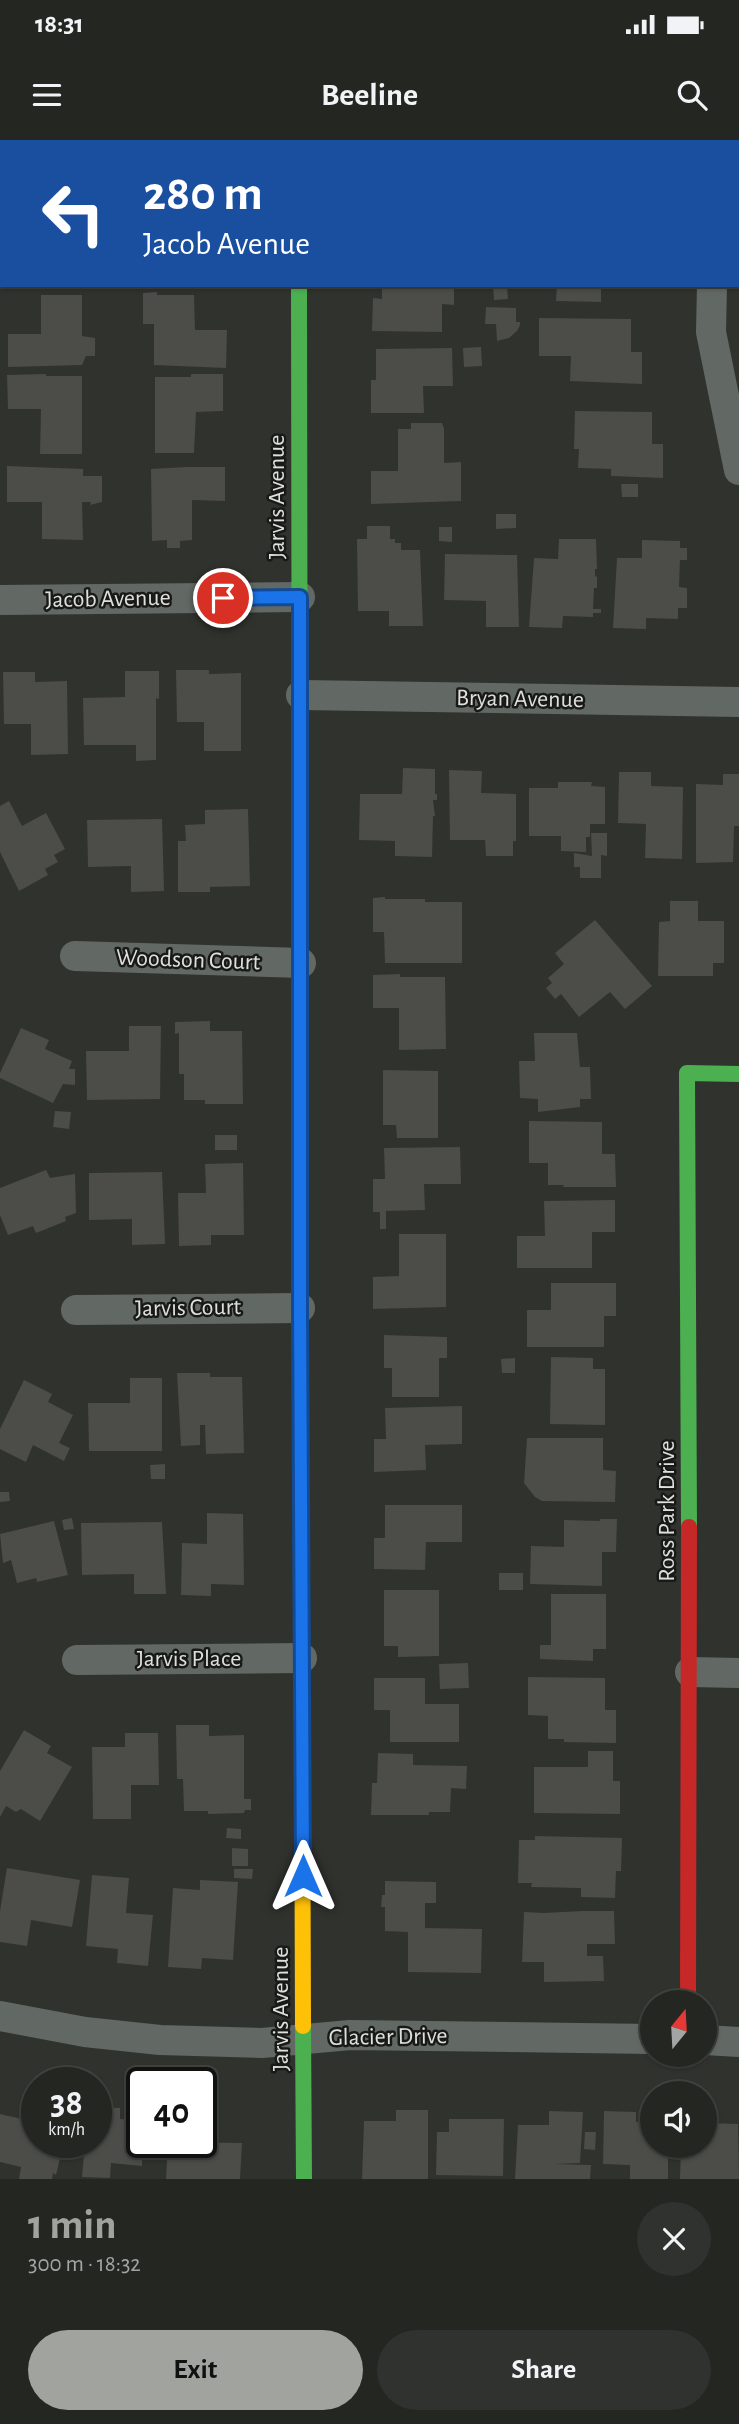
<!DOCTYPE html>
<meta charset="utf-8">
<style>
:root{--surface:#242622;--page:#30322f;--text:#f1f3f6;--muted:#a3a5a5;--line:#414340;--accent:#a1a39f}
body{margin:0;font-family:"Alegreya Sans",sans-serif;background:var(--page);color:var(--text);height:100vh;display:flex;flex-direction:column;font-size:26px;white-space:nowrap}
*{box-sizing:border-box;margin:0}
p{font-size:23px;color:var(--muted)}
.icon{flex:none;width:38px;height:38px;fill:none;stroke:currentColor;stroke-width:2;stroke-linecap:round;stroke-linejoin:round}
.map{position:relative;height:2039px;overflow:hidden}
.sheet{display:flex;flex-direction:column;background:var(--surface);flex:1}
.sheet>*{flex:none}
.guide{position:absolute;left:0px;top:0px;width:740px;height:147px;box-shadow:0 2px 5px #0004,0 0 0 2px var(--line);background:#1a4fa0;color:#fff;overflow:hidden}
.needle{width:46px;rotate:18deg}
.controls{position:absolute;left:640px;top:1850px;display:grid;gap:14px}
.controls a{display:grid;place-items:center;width:77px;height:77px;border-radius:50%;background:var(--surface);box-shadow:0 2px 5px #0004,0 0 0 2px var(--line);font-size:35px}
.speed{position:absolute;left:21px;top:1927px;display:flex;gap:14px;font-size:35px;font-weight:700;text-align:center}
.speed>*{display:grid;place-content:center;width:91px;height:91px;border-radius:50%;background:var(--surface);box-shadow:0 2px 5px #0004,0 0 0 2px var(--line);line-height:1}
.speed small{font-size:18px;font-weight:400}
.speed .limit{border:4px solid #111;border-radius:10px;background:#fff;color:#111}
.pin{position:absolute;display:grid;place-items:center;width:60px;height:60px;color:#fff;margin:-30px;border:4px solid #fff;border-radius:50%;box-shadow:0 2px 7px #0007}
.me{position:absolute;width:77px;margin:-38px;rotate:0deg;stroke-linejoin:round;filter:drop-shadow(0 0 5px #0008)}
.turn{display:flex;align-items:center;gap:24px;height:147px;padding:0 28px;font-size:32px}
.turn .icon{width:91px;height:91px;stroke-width:2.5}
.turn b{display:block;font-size:49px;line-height:60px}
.round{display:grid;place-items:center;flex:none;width:74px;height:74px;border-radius:37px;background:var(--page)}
.headline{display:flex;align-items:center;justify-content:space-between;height:119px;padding:0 28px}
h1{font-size:42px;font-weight:600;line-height:52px;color:var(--accent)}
.action{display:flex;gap:14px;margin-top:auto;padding:14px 28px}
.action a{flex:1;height:80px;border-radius:42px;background:var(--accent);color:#111;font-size:28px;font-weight:600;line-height:80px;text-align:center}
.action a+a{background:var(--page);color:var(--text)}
.status{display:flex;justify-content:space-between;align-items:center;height:49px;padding:0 35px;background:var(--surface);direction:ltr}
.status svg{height:19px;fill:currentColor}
header{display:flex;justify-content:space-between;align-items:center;height:91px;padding:0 28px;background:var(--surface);font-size:32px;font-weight:600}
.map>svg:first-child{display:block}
.building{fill:#4c4c48}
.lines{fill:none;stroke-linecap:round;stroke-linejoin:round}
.street{stroke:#626964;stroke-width:30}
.fast{stroke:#4caf50;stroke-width:16}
.slow{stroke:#ffc107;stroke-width:16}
.jam{stroke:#c62828;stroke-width:16}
.route-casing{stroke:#114b97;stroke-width:18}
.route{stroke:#1a73e8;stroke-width:12}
.labels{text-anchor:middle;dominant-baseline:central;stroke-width:5;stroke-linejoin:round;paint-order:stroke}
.street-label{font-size:24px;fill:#dee0dc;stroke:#191a17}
</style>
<div class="status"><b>18:31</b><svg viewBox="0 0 49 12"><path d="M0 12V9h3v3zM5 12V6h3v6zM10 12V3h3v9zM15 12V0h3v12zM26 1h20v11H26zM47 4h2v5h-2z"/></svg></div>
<header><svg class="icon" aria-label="menu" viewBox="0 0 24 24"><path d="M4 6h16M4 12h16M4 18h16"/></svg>Beeline<svg class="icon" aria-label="search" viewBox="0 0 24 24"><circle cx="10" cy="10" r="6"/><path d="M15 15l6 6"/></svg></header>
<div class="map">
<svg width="739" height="2039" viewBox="0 0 739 2039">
<rect width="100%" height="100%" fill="#30322e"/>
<path class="building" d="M382,145H454V165L442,164V192L372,191L373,158L382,159Z
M493,145H507L508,159L494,160Z
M557,145H601V162L556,161Z
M157,152V155H194L195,190H227L226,228L154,225V184H143V153Z
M41,155H82V196L95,198V216H86L82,225L8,227V194H41Z
M486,167L516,168V182H520V185L517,191L509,198L497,201L496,184H485Z
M539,178L631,179V212H642V244L570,241L571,216H539Z
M481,207L482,226L464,227L463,208Z
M452,208L453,246H423L424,273H371V240H376V209Z
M46,234V236H82V314H40L41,269H8L7,235Z
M191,234H223V271L196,272L194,313H155V237H191Z
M575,271L652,272V304H663V338L611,336V329L578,328L579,309H574Z
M411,283H442L444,289V323L461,322V361L371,364V331H398V289H411Z
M7,326L83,329V336H102V362L90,365L91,362H82L83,400L42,399V362H7Z
M187,327H225V361L192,360V400L180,401V408H167V400L152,401L151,329Z
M621,344H638V357H622Z
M496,374H516V388L496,389Z
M367,386H390V399H395V403H401V410H420L423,486H389V471H358L357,399H367Z
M439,387H452V402L439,401Z
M559,399H596L597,429H595V436L597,437V448H594L593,469H601V473H593V477L563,476L562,488L529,487L534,418L558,419Z
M642,400L680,401V408H687V420H680L679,447L687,448V468H678V479L646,478V489L613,488L617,418H642Z
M445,414L517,415L519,487H486V461L444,460Z
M176,530H209V534L241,533V611H204V582H177Z
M125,531H159V559L156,558V620L136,621V605H84L83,558L125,557Z
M3,532H35V542L67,541L68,614L31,615V584H4Z
M403,628L435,629V654H437V660H433L435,676H433L432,717L395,716V701L359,700L360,654H402Z
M449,630L482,631L481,653L516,654V701H513V716H486L485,700H450Z
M619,632H651V646L683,647L682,719L645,718L646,684L618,683Z
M723,634H739V686H734L733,722L696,723V644L723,645Z
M558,642H592L591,646L605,647V684H590V697H586V712L561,711V696H529V648H558Z
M9,661L22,686L46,673L65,709L54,715L58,722L45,729L48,735L19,751L0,712V666Z
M248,669L250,746L210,747V752H178V701H186L185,685L205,684V670Z
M162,679L164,751L131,752V726L88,727L87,680Z
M591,693H607V716L601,715V738H580V727H574V713L592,716Z
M385,757V759H425V762H462V823H385L384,792H373V758Z
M670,761H698V781H724V823H713V836H658L659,782L670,781Z
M595,780L652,846L625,869L610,852L579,877L561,854L555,859L546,848L552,843L548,838L564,824L555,813Z
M400,834V837H445L446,909L399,910V868H373V835Z
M210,881V891H242L243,964H205V960H184V934H179V893L175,894V882Z
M129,886H161L160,959L87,960L86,911H129Z
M21,888L49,900L45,909L72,921L69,929H75V945L63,944L53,963L0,938V933Z
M534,893H577L580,927H590L591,959H580V967L538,972V959L520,958L519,921H535Z
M383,930L438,931V998H397L396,985H383Z
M55,971L71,972L69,989L53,987Z
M529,981L602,982V1014H615L616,1047H563L564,1045H548V1023H529Z
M215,995H237V1010H215Z
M460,1007L461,1044H424L425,1070L386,1071V1089H380V1072H373V1039H385L384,1008Z
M243,1023L244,1095H211V1105L179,1106L178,1053H206L205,1024Z
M46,1030L50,1038L75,1034L76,1073L65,1077L66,1081L36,1093L33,1086L8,1095L0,1075V1048Z
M162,1032L165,1104L132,1105V1079L89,1080V1033Z
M615,1060V1092H592V1128H517V1096H545L544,1061Z
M399,1094H446V1167L373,1169V1137L399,1136Z
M551,1143H616V1176H604V1207H527V1170H551Z
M384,1195L447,1197V1218H439V1257H392V1228H384Z
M551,1217L593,1218V1229H605V1285L550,1284Z
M515,1218V1233H502L501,1219Z
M177,1233H210V1237H242L244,1313L206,1314L205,1285H200V1305L181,1306Z
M130,1238H162V1311H89L88,1263H130Z
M24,1240L52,1254L48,1262L73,1275L59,1303L70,1308L64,1321L33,1305L26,1322L0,1309V1289Z
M462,1266V1304L425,1305L426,1330L374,1332V1299H386L385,1268Z
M527,1298H603V1330L616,1331L615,1362L542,1361L535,1357L524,1343Z
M165,1324V1339H151L150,1325Z
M0,1352H9L10,1361L0,1362Z
M385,1365H462V1402H426L425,1430L374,1429V1398H385Z
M207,1373L243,1374L244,1445L211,1444V1456L181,1455L182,1403L207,1404Z
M72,1378L74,1389L64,1390L62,1380Z
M600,1379H617L616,1412H602V1446L530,1444L531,1406L564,1407V1380L600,1381Z
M54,1381L68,1435L37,1442L36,1438L17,1443L11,1420L3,1423L0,1394Z
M162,1382L166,1454H134V1434L82,1435L81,1383Z
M499,1433H523V1450H499Z
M384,1450H439V1516L398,1517V1506H384Z
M551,1454H606V1509H593V1521L540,1519V1505H551Z
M468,1523L469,1548L440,1549L439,1524Z
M528,1537L605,1538V1570H616V1603L564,1602V1599H548V1576L528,1575Z
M374,1538H425V1564H459V1602H390V1570H374Z
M176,1585H209V1596L244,1595V1659H251V1670H245L244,1673L208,1674V1671H184L183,1639H177Z
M24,1590L51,1606L47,1613L72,1627L40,1681L21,1669L16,1672L6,1666L0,1677V1631Z
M125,1593H158L159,1645H131V1679H93L92,1607H125Z
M588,1611H613V1641H620V1674L534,1673V1627H588Z
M378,1613L413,1614V1625L467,1626L466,1649L451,1648L450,1672H429V1675H371L372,1643H377Z
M227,1688L241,1689V1699L226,1698Z
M535,1696L622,1698L621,1731H616L615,1758L581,1757V1748L531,1747L532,1743H518L519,1700H535Z
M232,1708L248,1709V1726H232Z
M7,1728L80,1740L72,1787L31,1780L27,1806L0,1802V1771Z
M234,1729H253L252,1739L234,1738Z
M92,1735L129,1738L126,1773L153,1775L148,1826L117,1823L118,1809L86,1806Z
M200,1740L238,1742L233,1820L202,1818L201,1829L168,1827L173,1748L200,1750Z
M385,1741L436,1742V1763H425V1788L482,1789L481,1833L408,1832V1792L385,1791V1767H381L382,1755H385Z
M583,1771H614L615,1804H587V1816H603L604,1841L544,1842V1822H522L524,1772L543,1773Z
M96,1967L120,1968V1979L142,1981V2026L111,2023L110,2038L82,2037L85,2002H96Z
M396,1970H428V2039H362L364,1981H396Z
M549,1971L583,1972L580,2023L554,2024L591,2025L590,2039H515L518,1985H549Z
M604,1971L636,1972V1982L653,1983V2006H668V2039H630V2025L603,2024Z
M0,1974L35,1982L37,1978V2002H64L56,2035L53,2033L52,2039H19L21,2027L0,2022Z
M449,1979H504L503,2036L436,2035L437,1992H449Z
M705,1983L738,1984L739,2039H680L681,2006H705Z
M585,1992H596L595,2010L584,2009Z
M168,2002L242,2003L240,2039H166Z"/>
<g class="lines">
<path class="street" d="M712,2V0
M712,145L711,192L739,330
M0,460L300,457
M301,555L739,562
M75,816L301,823
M76,1170L300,1168
M77,1520L302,1518
M690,1532L739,1533
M0,1876L85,1892L160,1900L262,1903L350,1895L653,1899
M705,1900L739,1902"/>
<path class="fast" d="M299,145L300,847
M689,1387L687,933L739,934
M303,1886L304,2039"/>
<path class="slow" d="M299,0V2
M300,847V1151
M302,1571L303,1886"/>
<path class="jam" d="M300,1151L302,1571
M688,1862L689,1387"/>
</g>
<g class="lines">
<g class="route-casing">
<path id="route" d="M223,458L300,457V1168L303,1736"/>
</g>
<use href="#route" class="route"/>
</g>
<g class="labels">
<g class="street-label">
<text transform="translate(277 357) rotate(-90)">Jarvis Avenue</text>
<text transform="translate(108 459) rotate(-1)">Jacob Avenue</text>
<text transform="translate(520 559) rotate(1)">Bryan Avenue</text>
<text transform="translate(188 820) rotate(2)">Woodson Court</text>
<text transform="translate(188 1168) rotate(-1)">Jarvis Court</text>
<text transform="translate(667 1371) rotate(-90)">Ross Park Drive</text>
<text x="189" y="1519">Jarvis Place</text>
<text transform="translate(281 1869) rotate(-90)">Jarvis Avenue</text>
<text transform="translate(388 1897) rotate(-1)">Glacier Drive</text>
</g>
</g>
</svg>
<div class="controls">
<a><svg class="needle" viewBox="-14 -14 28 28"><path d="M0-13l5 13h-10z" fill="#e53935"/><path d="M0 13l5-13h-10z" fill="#a3a5a5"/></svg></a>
<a><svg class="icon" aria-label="sound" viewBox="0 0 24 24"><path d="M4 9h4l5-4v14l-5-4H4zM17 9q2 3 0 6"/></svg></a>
</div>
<div class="speed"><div>38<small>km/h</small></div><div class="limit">40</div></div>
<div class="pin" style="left:223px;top:458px;background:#d93025"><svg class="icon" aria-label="arrive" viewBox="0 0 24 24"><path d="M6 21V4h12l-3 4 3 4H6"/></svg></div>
<svg class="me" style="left:303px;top:1736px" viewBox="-20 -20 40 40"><path d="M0-17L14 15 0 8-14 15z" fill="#1a73e8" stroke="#fff" stroke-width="4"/></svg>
<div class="guide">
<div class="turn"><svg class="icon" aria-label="left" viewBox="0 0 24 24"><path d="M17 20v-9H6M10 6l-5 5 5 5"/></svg><div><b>280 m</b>Jacob Avenue</div></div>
</div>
</div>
<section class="sheet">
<div class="headline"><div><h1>1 min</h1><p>300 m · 18:32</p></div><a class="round"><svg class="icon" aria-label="close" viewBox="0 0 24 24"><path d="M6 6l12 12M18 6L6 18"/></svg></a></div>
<div class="action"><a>Exit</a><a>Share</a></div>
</section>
